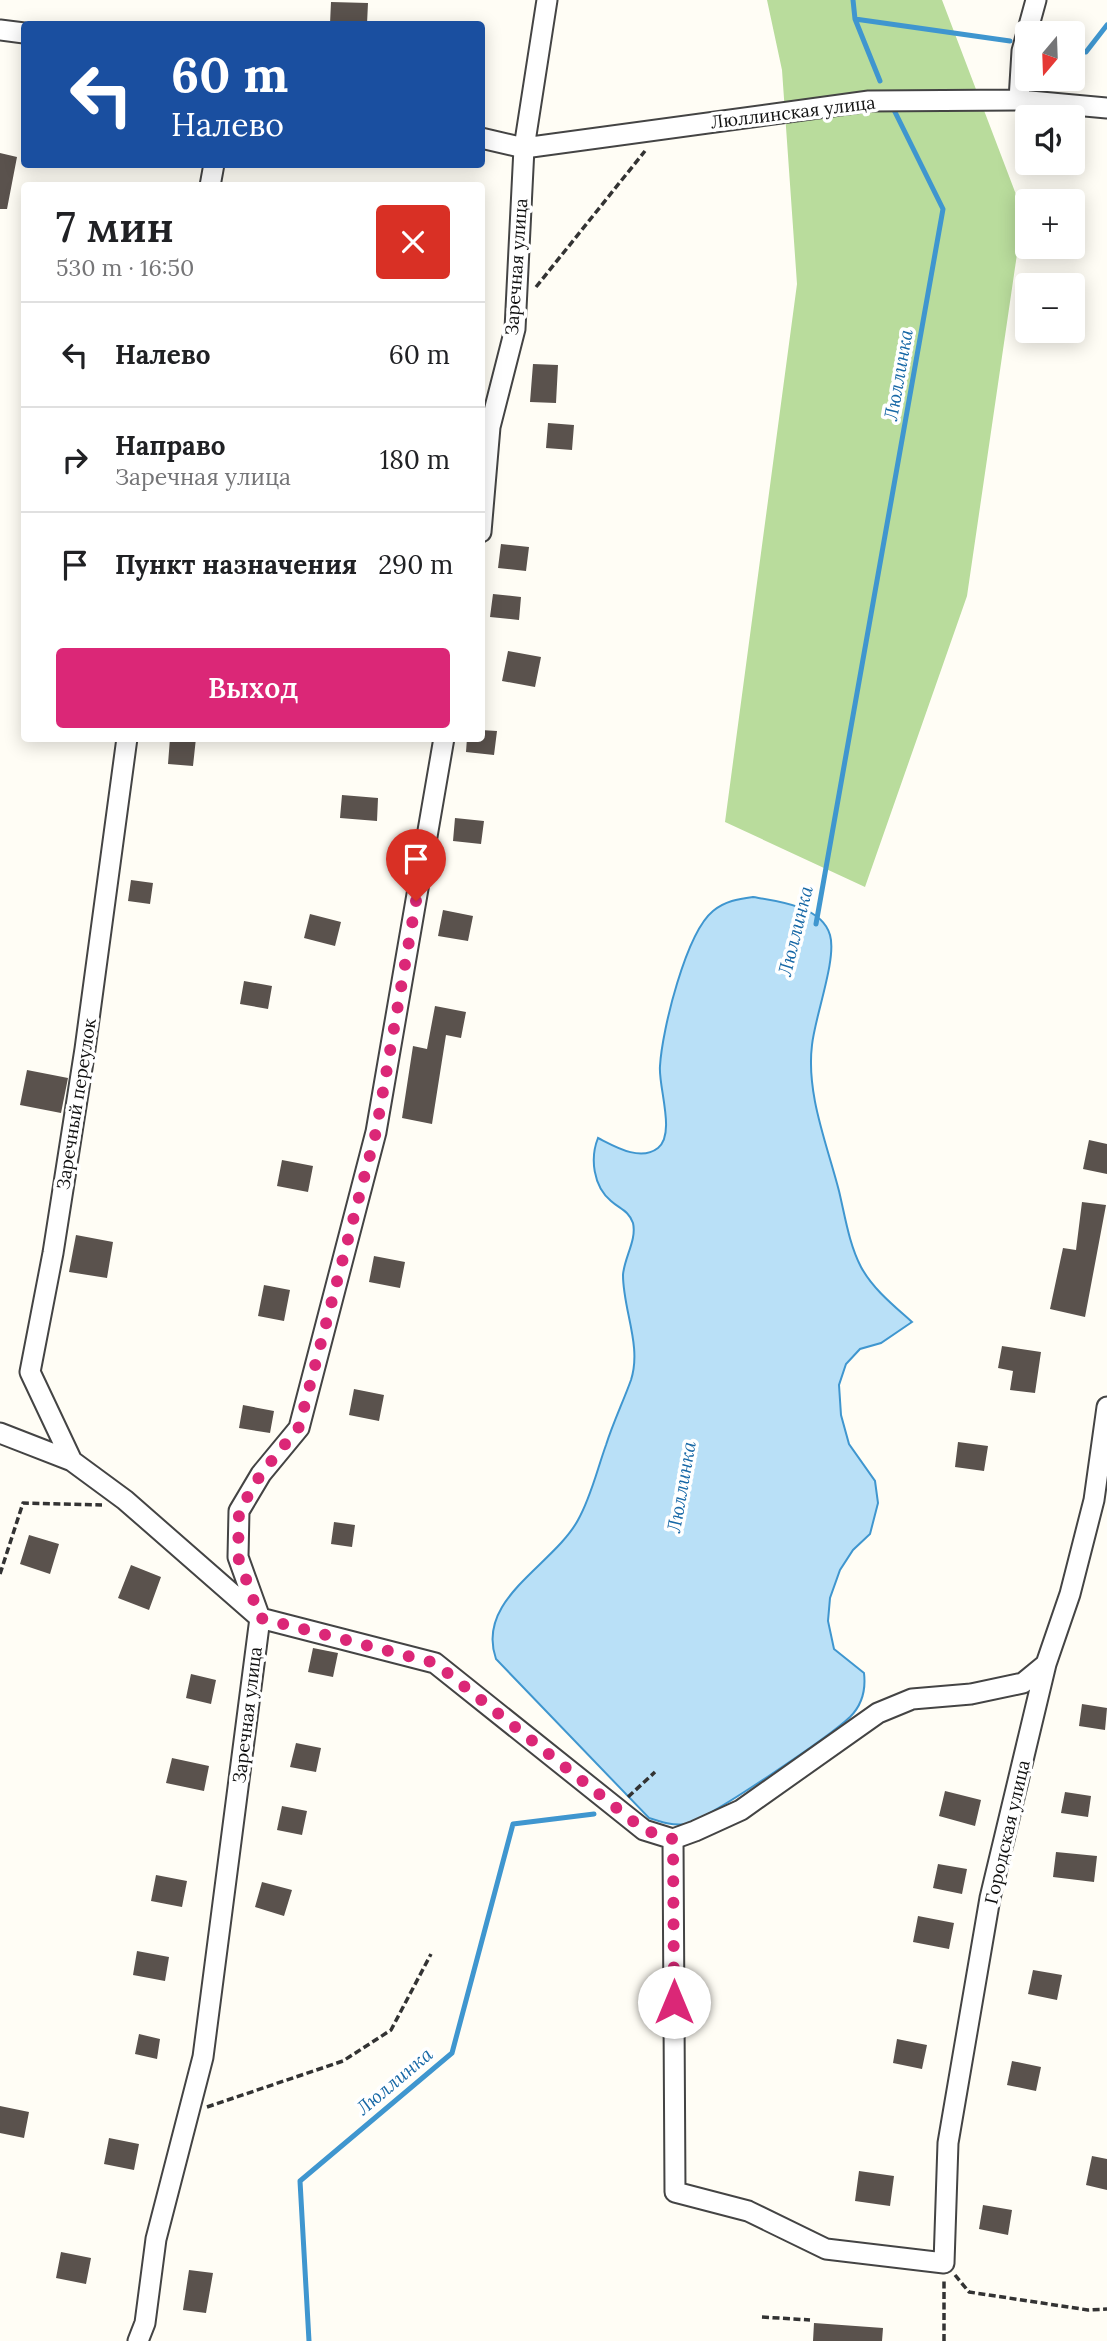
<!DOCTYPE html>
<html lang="ru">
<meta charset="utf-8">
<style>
:root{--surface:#fff;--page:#f2f2f2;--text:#202124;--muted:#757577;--line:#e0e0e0;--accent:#db2777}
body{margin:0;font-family:Lora,serif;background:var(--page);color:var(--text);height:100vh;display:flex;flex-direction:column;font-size:26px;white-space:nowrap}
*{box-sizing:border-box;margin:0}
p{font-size:23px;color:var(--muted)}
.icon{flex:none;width:38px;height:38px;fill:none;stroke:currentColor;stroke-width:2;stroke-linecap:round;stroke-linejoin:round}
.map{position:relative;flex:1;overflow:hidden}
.sheet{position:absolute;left:21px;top:182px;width:464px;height:560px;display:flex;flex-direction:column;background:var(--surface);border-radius:7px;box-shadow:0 4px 18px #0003}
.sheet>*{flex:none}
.hud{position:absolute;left:21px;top:21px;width:464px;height:147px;border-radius:7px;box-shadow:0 4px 18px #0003;background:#1a4fa0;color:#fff;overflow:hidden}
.needle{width:46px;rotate:199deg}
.tools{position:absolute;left:1015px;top:21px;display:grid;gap:14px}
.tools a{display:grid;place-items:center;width:70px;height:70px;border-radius:7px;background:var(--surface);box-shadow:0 4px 18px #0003;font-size:35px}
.pin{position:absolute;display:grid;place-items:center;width:60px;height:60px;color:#fff;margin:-72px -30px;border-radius:50% 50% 50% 0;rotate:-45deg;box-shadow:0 0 7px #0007}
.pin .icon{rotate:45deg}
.me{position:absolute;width:77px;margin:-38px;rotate:0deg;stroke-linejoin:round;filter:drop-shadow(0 0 5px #0008)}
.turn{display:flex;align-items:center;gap:24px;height:147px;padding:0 35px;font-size:32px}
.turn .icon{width:91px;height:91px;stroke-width:2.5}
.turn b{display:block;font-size:49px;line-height:60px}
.round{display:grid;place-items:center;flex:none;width:74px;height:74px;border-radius:7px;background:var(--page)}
.summary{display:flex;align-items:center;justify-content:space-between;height:119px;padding:0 35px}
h1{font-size:42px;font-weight:600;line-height:52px}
.primary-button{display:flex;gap:14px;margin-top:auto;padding:14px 35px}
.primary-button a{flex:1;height:80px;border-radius:7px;background:var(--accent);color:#fff;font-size:28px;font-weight:600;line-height:80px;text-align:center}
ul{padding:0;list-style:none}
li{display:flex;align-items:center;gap:21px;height:105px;padding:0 35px;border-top:2px solid var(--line)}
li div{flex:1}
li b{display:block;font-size:26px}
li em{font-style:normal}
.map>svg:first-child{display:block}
.forest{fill:#b9dc9c}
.water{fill:#b9e0f7;stroke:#3f96cf;stroke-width:2}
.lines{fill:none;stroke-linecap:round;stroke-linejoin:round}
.stream{stroke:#3f96cf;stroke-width:5}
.building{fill:#5a524d}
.minor-casing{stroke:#444;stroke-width:23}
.path{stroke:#333;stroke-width:3.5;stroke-dasharray:7 3.5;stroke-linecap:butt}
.minor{stroke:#fff;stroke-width:19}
.route{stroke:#db2777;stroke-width:12;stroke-dasharray:0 21.6}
.labels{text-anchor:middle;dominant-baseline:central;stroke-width:7;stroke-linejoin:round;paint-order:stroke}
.street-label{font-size:18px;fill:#111;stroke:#fff}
.water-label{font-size:19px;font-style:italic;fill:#1768a6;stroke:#fff}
</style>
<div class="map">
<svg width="1107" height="2341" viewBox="0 0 1107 2341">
<rect width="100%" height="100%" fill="#fffdf5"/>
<path class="forest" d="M767,0H942L1023,213L967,596L865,887L725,822L797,284L782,70Z"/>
<path class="water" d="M753,897C777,901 822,906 830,935C837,959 815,1016 812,1045C806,1094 827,1144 839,1191C845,1216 849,1244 861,1267C873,1289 893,1305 912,1322L881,1343L860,1349L846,1364L839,1385L841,1415L849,1444L875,1481L878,1503L870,1534L853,1550L840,1570L830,1598L828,1621L834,1649L864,1673C866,1690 862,1705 850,1717C830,1736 709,1819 686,1824C673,1826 661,1822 649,1818L496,1659C475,1599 553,1566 578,1520C591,1497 597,1470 606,1445C613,1423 623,1402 631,1380C642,1346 623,1310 623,1275C624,1258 637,1240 633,1223C629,1211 620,1209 611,1201C593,1186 590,1158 598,1138C614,1146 640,1162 658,1148C676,1134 658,1086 660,1066C662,1030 686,933 713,911C725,901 738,899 753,897Z"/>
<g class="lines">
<path class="stream" d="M853,0L855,19L880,81
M855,19L1010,41
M1073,50L1086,52L1107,25
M816,924L943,209L894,110
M309,2341L300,2181L452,2053L513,1824L594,1814"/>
</g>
<path class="building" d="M331,2L368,3L367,24H330Z
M0,153L17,157L7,209H0Z
M533,364L558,365L556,403L530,402Z
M548,423L574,425L572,450L546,448Z
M501,544L529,547L526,571L498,568Z
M493,594L521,597L519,620L490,617Z
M508,651L541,657L535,687L502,681Z
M481,730L497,731L494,755L466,752L467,738H481Z
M170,738H196L193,766L168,764Z
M342,795L378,798L377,821L340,818Z
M455,818L484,821L481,844L453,841Z
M131,880L153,883L150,904L128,901Z
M443,910L473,916L468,941L438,936Z
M310,914L341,922L335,946L304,938Z
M244,981L272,986L268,1009L240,1004Z
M435,1006L466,1012L461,1038L446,1035L432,1124L402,1118L413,1046L427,1049Z
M27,1070L68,1078L61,1113L20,1105Z
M1089,1140L1107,1144V1174L1083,1169Z
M282,1160L313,1166L308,1192L277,1186Z
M1082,1202L1106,1205L1085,1317L1050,1309L1063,1248L1076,1250Z
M76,1235L113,1242L107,1278L69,1272Z
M374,1256L405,1262L400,1288L369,1282Z
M264,1285L290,1290L284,1321L258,1316Z
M1002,1346L1041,1352L1035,1393L1010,1390L1013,1371L998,1368Z
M354,1389L384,1395L379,1421L349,1415Z
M243,1405L274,1411L270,1433L239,1428Z
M958,1442L988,1446L984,1471L955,1467Z
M334,1522L355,1525L352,1547L331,1544Z
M29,1535L59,1544L50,1574L20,1564Z
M131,1565L161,1577L149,1610L118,1598Z
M313,1648L338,1653L333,1677L308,1672Z
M191,1674L216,1680L211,1704L186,1698Z
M1082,1704L1107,1708L1105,1730L1079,1726Z
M296,1743L321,1748L316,1772L290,1767Z
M172,1758L209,1766L204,1791L166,1783Z
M945,1791L981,1800L975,1826L939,1816Z
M1065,1792L1091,1796L1088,1817L1061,1813Z
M282,1806L307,1811L302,1835L277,1830Z
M1056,1852L1097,1856L1094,1882L1053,1877Z
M938,1864L967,1869L962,1894L933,1888Z
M156,1875L187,1881L182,1907L151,1901Z
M262,1882L292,1890L284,1916L255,1907Z
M918,1916L954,1923L949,1949L913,1942Z
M137,1951L169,1957L165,1981L133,1975Z
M1033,1970L1062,1975L1057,2000L1028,1994Z
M139,2034L160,2039L157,2059L135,2054Z
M897,2039L927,2045L922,2069L893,2063Z
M1012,2061L1041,2067L1036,2091L1007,2085Z
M0,2106L29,2112L24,2138L0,2133Z
M109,2138L139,2144L134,2170L104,2164Z
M1092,2156L1107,2159V2190L1086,2185Z
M859,2171L894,2176L890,2206L855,2201Z
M983,2205L1012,2210L1008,2235L979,2229Z
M61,2252L91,2258L86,2284L56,2278Z
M189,2270L213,2273L206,2313L183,2310Z
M814,2323L883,2328L882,2341H813Z"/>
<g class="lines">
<g class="minor-casing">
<path id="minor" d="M0,30L24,33
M1019,100L1022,51L1036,0
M481,138L524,148L869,101L1019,100L1107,108
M210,186L214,164
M481,532L490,427L515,329L524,148L547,0
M0,1433L72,1461L125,1500L260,1618L435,1663L644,1830L673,1839L695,1831L741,1810L878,1713L912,1699L971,1694L1023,1683L1046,1664
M72,1461L30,1372L53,1253L85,1049L127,738
M673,1839L675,2192L748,2211L826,2249L944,2263L948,2143L990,1898L1046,1664L1070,1594L1094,1500L1107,1407
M138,2341L145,2323L156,2239L203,2057L260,1618L238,1557L239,1511L261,1474L299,1428L376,1132L444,738"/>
</g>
<path class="path" d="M536,287L645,151
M0,1574L23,1503L102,1505
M628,1797L655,1772
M207,2107L343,2061L391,2030L431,1954
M955,2275L969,2292L1088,2310L1107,2309
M762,2317L810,2320
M944,2341V2280"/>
<use href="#minor" class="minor"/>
</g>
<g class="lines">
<path class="route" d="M416,901L376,1132L299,1427L261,1474L239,1511L238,1557L260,1618L435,1663L644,1830L673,1839L674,2002"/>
</g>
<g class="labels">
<g class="street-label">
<text transform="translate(793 112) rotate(-7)">Люллинская улица</text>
<text transform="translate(516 267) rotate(-86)">Заречная улица</text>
<text transform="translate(76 1104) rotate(-81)">Заречный переулок</text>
<text transform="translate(247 1715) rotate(-83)">Заречная улица</text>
<text transform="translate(1007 1832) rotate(-77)">Городская улица</text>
</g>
<g class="water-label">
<text transform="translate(898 375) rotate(-80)">Люллинка</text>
<text transform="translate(795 931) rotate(-76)">Люллинка</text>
<text transform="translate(681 1487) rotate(-80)">Люллинка</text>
<text transform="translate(394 2081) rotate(-40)">Люллинка</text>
</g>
</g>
</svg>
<div class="tools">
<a><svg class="needle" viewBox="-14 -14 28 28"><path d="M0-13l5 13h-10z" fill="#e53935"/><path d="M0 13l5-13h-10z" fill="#757577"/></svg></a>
<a><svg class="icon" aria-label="sound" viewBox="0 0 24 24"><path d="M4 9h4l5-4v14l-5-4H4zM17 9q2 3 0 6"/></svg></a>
<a>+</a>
<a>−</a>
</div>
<div class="pin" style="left:416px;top:901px;background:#d93025"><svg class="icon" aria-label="arrive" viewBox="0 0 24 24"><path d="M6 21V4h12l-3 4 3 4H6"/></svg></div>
<svg class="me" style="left:674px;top:2002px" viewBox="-20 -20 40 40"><circle r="19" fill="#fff"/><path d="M0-13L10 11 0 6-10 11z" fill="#db2777"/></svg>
<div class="hud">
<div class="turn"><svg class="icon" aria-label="left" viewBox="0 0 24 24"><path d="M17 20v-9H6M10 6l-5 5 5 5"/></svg><div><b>60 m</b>Налево</div></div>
</div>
<section class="sheet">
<div class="summary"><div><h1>7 мин</h1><p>530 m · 16:50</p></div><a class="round" style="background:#d93025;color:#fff"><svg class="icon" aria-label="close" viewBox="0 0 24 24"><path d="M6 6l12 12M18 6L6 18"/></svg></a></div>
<ul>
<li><svg class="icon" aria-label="left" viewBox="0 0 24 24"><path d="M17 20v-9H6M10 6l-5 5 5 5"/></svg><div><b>Налево</b></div><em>60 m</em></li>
<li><svg class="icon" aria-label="right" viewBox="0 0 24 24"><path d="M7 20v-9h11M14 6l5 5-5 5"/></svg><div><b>Направо</b><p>Заречная улица</p></div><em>180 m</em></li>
<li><svg class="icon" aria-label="arrive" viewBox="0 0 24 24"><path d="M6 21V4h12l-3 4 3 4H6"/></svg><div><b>Пункт назначения</b></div><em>290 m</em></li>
</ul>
<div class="primary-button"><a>Выход</a></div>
</section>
</div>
